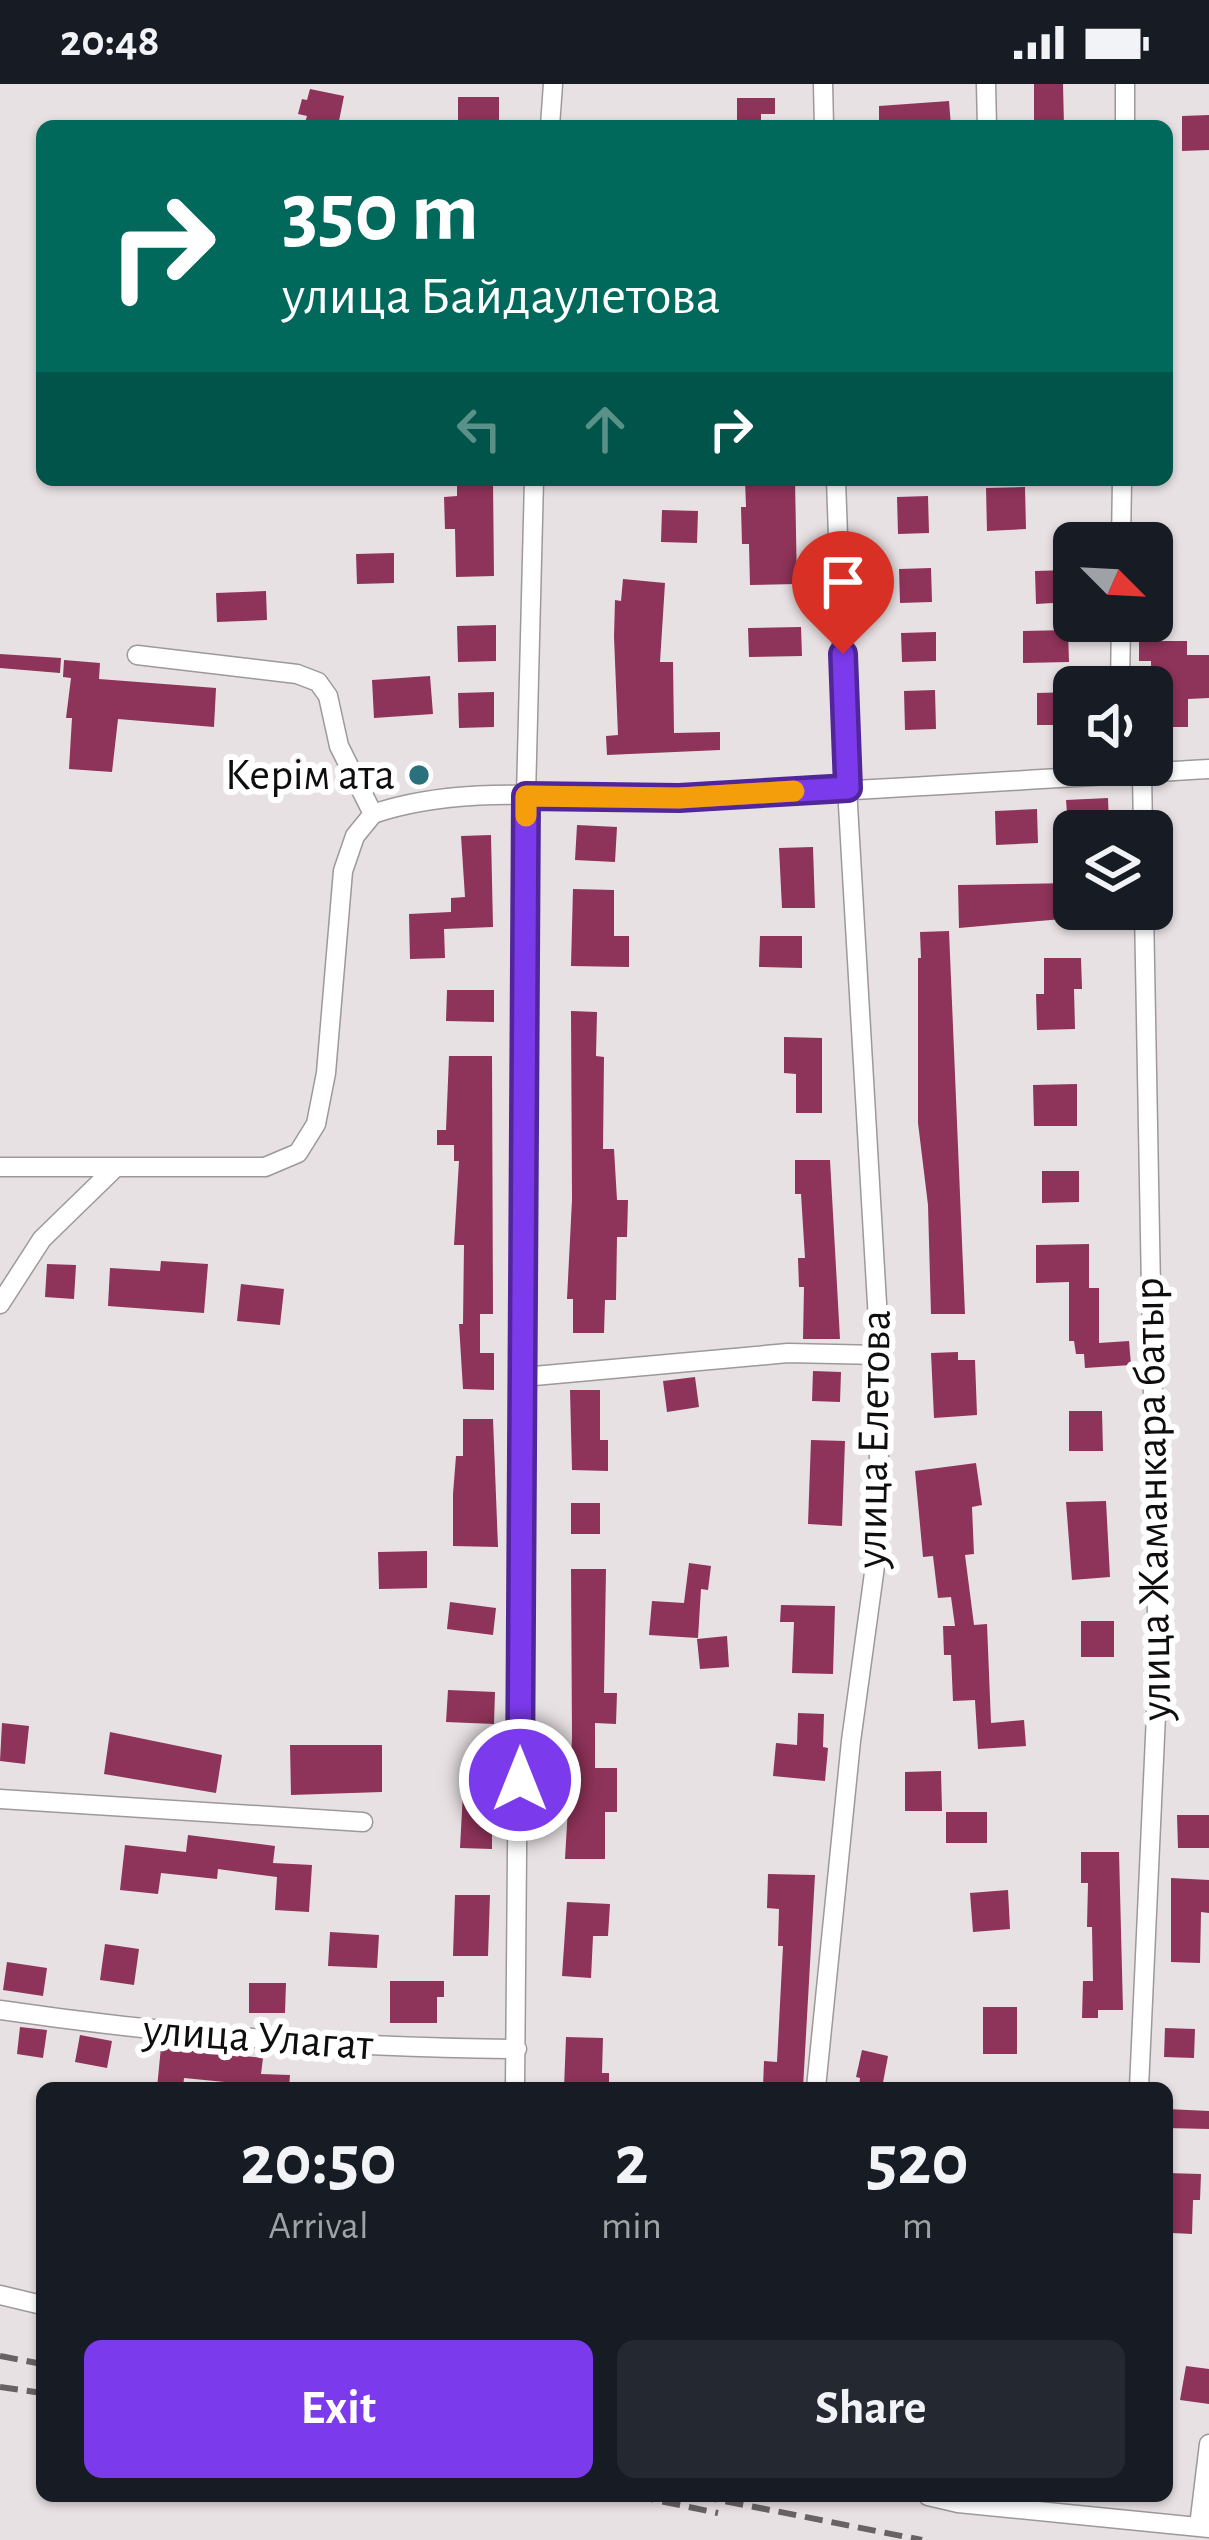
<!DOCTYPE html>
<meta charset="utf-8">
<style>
:root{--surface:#171b24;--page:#242831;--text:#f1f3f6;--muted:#9ea1a6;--accent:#7c3aed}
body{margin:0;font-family:"Alegreya Sans",sans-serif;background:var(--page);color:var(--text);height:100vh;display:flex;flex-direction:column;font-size:45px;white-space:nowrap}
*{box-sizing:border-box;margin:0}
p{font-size:39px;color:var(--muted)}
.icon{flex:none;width:66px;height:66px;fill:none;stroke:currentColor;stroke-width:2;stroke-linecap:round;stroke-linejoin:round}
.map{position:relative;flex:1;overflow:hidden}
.drawer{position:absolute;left:36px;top:1998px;width:1137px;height:420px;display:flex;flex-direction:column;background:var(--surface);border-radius:18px;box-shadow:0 3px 9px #0004}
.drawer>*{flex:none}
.hud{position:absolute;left:36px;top:36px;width:1137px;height:366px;border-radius:18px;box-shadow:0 3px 9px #0004;background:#00695c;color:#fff;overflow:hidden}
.needle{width:78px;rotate:114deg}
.controls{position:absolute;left:1053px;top:438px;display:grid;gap:24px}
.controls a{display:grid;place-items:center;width:120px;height:120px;border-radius:18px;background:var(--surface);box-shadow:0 3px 9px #0004;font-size:60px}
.pin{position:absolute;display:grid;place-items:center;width:102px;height:102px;color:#fff;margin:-123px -51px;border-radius:50% 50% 50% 0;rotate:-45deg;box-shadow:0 0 12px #0007}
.pin .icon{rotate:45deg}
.me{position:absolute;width:132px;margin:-66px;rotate:0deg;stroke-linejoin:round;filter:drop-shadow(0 0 9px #0008)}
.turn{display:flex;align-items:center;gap:42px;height:252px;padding:0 48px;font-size:54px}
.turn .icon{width:156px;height:156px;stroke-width:2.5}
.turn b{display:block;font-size:84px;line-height:102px}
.lanes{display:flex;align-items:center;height:114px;padding:0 48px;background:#0003;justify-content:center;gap:60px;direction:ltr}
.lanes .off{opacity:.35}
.eta{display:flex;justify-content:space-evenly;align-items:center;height:204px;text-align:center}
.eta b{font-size:72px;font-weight:700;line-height:84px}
.cta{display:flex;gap:24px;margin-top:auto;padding:24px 48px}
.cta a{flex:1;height:138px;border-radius:18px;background:var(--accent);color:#fff;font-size:48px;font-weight:700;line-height:138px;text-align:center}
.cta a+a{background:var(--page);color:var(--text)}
.status{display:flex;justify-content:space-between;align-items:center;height:84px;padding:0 60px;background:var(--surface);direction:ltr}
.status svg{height:33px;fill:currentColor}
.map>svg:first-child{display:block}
.building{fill:#8e3359}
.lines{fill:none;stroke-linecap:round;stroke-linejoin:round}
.street-casing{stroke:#9e989a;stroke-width:21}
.street{stroke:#fff;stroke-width:18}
.rail{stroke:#676364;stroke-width:6;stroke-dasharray:18 9;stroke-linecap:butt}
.route-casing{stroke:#51269a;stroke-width:30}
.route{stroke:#7c3aed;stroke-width:21}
.slow{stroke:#f59e0b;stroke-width:21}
.poi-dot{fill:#2a717d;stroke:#fff;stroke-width:4.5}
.labels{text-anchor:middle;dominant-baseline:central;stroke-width:12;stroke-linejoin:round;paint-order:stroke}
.poi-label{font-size:45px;fill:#0f0d0e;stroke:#fff;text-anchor:end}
.street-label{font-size:45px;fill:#0f0d0e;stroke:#fff}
</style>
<div class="status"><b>20:48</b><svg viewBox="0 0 49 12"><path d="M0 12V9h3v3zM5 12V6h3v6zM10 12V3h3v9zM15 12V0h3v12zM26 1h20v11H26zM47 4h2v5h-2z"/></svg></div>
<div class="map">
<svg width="1209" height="2456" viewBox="0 0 1209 2456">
<rect width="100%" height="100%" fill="#e8e1e3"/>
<path class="building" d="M1034,0H1063L1064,42H1034Z
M310,5L344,12L338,42H304L307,32L298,30L302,15L307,16Z
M458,13H499V42H458Z
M737,14H775V30H761V38H737Z
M949,17L951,42H879V22Z
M1209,31V66L1182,67V32Z
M457,396H493L494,492L456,493L455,445H445L444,413L457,412Z
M745,396H795L797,500L750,501L749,460H742L741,423H746Z
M1025,403L1026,445L987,447L986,404Z
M928,412L929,449L898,450L897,413Z
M662,426L698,427L697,459L661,458Z
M394,469V499L357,500L356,470Z
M931,484L932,518L900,519L899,485Z
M1068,486L1070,518L1036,520L1035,487Z
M623,495L665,499L660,578H673L674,649L720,648V666L607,671L606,652L618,651L614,553L615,516L621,517Z
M266,507L267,536L217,538L216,509Z
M496,541V577L458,578L457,542Z
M801,543L802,572L749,573L748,544Z
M1068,546L1069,578L1023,579V547Z
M936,548V577L902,578L901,549Z
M1139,557H1187V571H1209V614L1188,615V643H1152L1151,577H1139Z
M0,570L61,574L60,589L0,584Z
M64,576L100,579L99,595L216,604L214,643L118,635L112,688L69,685L72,634H66L71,594L63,593Z
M430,592L433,630L374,634L372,596Z
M935,606L936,645L905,646L904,607Z
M494,608V643L459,644L458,609Z
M1072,608L1073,641H1037V609Z
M1108,714L1109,740L1068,742L1066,716Z
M1037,725L1038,759L996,761L995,727Z
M577,741L617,743L615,778L575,776Z
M491,751L493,843L444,845L445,874L410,875L409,830L451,828V814L465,813L461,752Z
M813,763L815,824H782L779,764Z
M1074,799V834L959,844L958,801Z
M573,805L614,806V852H629V883L571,882Z
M949,847L965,1230H931L928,1121L918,1039V874H921L920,848Z
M760,852H802V884L759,883Z
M1044,874H1081L1082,905H1074L1075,945L1037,946L1036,910H1044Z
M447,906H494V938L446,937Z
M571,927L597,928L596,972L604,973L603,1065H614L617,1116H628L627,1153H617L616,1216H605L604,1249H573V1215H567L572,1116Z
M784,953L822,954V1029H796V990L784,989Z
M449,972H492L493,1230H480V1269H494V1306L463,1305L459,1240H463L464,1161H454L459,1077H454V1061H437V1046H446Z
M1077,1000V1042H1034L1033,1001Z
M795,1076H830L840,1255H803L804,1203H799L798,1174H805L801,1110H795Z
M1042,1087H1079V1118L1042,1119Z
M1089,1160V1204H1099V1259L1129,1257L1131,1281L1085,1284L1084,1270H1076L1074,1257H1069V1198L1036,1199V1161Z
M161,1177L208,1180L204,1229L108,1222L110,1184L160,1187Z
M47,1180L76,1181L74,1215L45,1213Z
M241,1200L284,1205L280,1241L237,1237Z
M958,1268V1276H975L977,1331L934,1334L931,1269Z
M813,1287L841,1288L840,1318L812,1317Z
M695,1293L699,1323L667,1328L663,1297Z
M570,1306H600V1356H608V1387L572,1386Z
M1069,1327H1102L1103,1367H1069Z
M463,1335H493L498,1463L453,1462V1410L456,1372H463Z
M811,1356L845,1357L842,1442L808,1440Z
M976,1379L982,1421L972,1423L974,1470L965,1471L974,1541L987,1540L991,1639L1024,1636L1026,1662L978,1665L975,1616L953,1617L951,1571H944L943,1542H955L951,1513L938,1514L933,1472L923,1473L915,1387Z
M1106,1417L1110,1493L1072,1496L1066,1418Z
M571,1419H600V1450H571Z
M427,1467V1504L379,1505L378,1468Z
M689,1479L711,1482L708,1506L701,1505L698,1554L649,1551L652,1517L684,1519Z
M571,1485H606L604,1609H617L616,1640L595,1639V1684H617V1728H605V1775H565L572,1654Z
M450,1518L496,1524L493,1551L447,1545Z
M781,1521L835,1522L833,1590L792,1589L794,1538H780Z
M1081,1537H1114V1573H1081Z
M727,1552L729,1583L700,1585L697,1555Z
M448,1606L495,1608L494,1640L446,1638Z
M798,1629L824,1630L823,1663L828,1664L825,1697L773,1692L776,1659L797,1661Z
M2,1639L29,1642L25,1680L0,1677Z
M110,1648L222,1671L216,1709L104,1690Z
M290,1661H382V1708L291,1711Z
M941,1687L942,1727H905V1688Z
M464,1689L492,1691V1765L460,1764Z
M946,1728H987V1759H946Z
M1177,1731H1209V1764H1178Z
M188,1751L275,1762L273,1779L312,1781L309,1828L275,1826L277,1793L218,1785L217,1795L161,1789L158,1810L120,1806L125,1761L186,1768Z
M1081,1768H1119L1123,1926H1098V1934H1082L1083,1897H1093L1092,1843H1087L1088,1799H1081Z
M768,1790L815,1791L803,2004L763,2003L764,1977L777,1978L783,1862H778L779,1825L767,1824Z
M1171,1794L1209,1796V1829L1201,1828L1200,1879L1171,1878Z
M1008,1806L1010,1845L973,1848L970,1809Z
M455,1811H490L488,1872H453Z
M567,1818L610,1820L608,1852H593L591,1894L562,1892Z
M330,1848L379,1851L377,1884L328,1882Z
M105,1860L139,1865L134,1901L100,1896Z
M7,1878L47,1884L43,1912L3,1906Z
M390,1897H444V1913H437V1939H390Z
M249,1899H286L285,1929H249Z
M983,1923H1017V1970H983Z
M20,1943L47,1946L43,1974L17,1970Z
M1165,1944L1195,1945L1194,1974L1164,1973Z
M80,1951L112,1957L107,1984L75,1978Z
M566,1953L603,1954L602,1989H609V2004H564Z
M161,1963L263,1974L261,1990L290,1991L289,2004H244L245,2000L184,1994L183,2004H157Z
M862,1966L888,1972L882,2004H859L860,1994L856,1993Z
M1167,2025L1209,2027V2045L1167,2044Z
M1167,2089L1201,2090L1200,2116H1193L1192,2150L1172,2149L1173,2115H1167Z
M1186,2282L1209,2285V2320L1180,2316Z"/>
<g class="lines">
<g class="street-casing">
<path id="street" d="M823,0L824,42
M986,0L987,42
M550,42L553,0
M1125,42V0
M1121,459L1122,396
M1120,603L1121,537
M1142,689L1143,747
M373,730C470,697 580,717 681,714C857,708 1033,695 1209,685
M0,1083H265L298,1069L316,1040L326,989L343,787L355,752L373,730L339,662L328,612L318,598L297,590L137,571
M0,1220L42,1155L116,1083
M523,1293L788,1269L880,1271
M0,1715L363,1738
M0,1926C176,1952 340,1963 517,1965
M515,2004L526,712L534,396
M816,2004L851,1657L878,1460L880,1271L847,704L836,396
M1139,2004L1158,1587L1144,825
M0,2211L42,2221
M928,2412L958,2419L1209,2444
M1199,2442L1209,2360"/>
</g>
<use href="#street" class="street"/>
<path class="rail" d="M0,2272L42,2280
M0,2303L42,2309
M636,2412L718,2429
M699,2412L922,2456"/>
</g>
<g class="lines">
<g class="route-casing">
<path id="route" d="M520,1696L526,712L679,714L848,704L843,570"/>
</g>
<use href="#route" class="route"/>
<path class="slow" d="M526,732V712L679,714L794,707"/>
</g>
<circle class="poi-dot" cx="419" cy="691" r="12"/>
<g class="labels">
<g class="poi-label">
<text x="395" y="691">Керім ата</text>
</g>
<g class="street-label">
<text transform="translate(874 1355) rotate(-89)">улица Елетова</text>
<text transform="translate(1153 1415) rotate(-91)">улица Жаманкара батыр</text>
<text transform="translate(258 1954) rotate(4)">улица Улагат</text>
</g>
</g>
</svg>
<div class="controls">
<a><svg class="needle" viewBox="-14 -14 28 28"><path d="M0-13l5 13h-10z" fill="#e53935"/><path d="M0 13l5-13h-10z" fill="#9ea1a6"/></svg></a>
<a><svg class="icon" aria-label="sound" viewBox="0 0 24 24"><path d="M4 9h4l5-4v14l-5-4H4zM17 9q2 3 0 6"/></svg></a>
<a><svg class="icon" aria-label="layers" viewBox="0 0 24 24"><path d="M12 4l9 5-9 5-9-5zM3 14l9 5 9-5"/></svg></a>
</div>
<div class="pin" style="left:843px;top:570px;background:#d93025"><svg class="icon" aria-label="arrive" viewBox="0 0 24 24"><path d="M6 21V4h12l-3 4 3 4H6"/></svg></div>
<svg class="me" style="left:520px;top:1696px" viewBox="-20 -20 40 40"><circle r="17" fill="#7c3aed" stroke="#fff" stroke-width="3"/><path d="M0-11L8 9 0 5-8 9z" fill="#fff"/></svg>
<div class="hud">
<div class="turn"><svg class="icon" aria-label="right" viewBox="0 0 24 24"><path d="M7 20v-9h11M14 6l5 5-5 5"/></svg><div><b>350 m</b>улица Байдаулетова</div></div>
<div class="lanes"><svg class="icon off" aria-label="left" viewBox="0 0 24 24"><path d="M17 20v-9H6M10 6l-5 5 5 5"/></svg><svg class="icon off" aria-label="ahead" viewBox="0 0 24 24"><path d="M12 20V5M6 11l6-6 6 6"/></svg><svg class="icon" aria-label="right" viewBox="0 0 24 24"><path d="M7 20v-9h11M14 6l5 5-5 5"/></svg></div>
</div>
<section class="drawer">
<div class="eta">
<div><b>20:50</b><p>Arrival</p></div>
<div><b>2</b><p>min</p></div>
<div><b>520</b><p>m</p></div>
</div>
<div class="cta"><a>Exit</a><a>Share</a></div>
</section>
</div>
